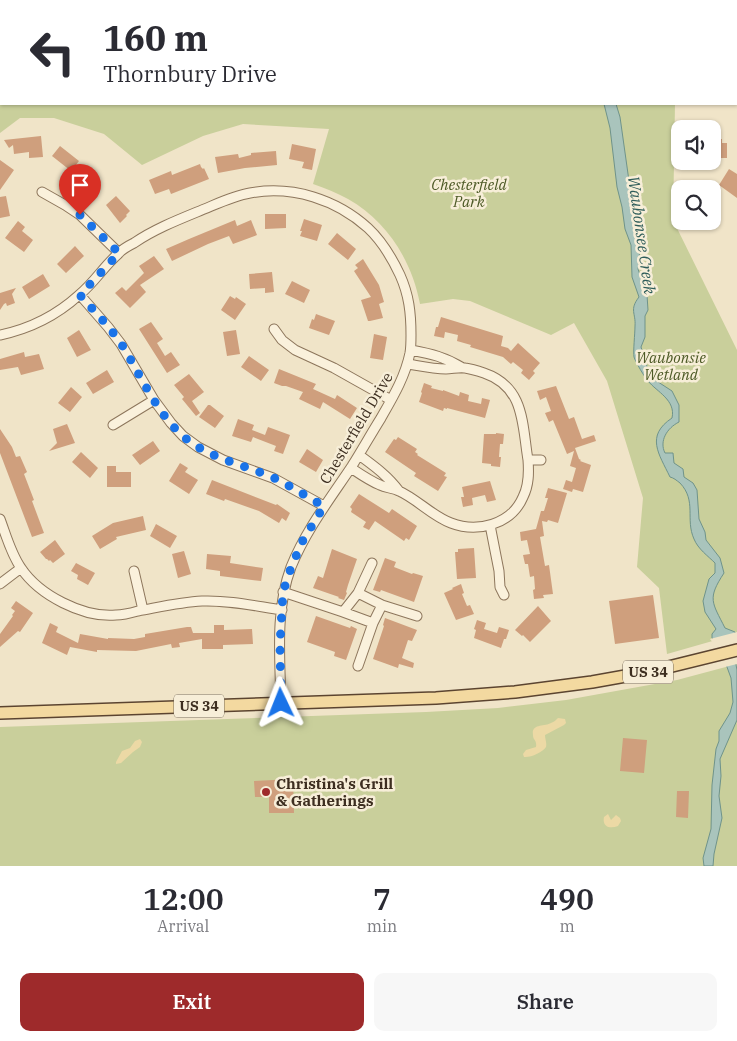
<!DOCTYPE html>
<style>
:root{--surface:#fff;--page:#f7f7f7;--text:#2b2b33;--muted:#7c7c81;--accent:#9e2a2b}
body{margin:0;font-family:"IBM Plex Serif",serif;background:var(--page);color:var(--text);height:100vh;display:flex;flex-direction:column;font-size:19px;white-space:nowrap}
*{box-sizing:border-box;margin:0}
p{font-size:16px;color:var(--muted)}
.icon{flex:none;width:28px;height:28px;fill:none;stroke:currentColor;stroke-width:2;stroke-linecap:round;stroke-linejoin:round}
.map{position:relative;height:866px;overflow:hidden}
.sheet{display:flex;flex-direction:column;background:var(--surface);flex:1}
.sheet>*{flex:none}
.guide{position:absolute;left:0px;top:0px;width:738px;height:105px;box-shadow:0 1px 4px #0004;background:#fff;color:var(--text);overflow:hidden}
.fabs{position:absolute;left:671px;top:120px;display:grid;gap:10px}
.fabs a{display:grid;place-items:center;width:50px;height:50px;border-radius:10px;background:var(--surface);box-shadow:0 1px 4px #0004;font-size:25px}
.pin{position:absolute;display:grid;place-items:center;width:42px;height:42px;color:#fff;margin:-51px -21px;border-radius:50% 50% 50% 0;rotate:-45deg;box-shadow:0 0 5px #0007}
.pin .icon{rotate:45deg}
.me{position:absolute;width:55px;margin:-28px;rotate:358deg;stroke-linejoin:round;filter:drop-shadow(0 0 4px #0008)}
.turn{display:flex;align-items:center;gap:18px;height:105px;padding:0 20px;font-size:22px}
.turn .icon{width:65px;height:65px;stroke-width:2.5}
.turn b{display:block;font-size:35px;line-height:42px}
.eta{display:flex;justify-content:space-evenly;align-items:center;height:85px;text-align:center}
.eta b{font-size:30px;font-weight:600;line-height:35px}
.cta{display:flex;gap:10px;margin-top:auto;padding:10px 20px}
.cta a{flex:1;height:58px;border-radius:10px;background:var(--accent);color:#fff;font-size:20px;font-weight:600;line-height:58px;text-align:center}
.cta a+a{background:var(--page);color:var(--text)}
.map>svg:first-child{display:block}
.green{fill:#c9cf9b}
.sand{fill:#ecd9a5}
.water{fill:#a9c4bc;stroke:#6f938a}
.pier{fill:#f0e4c8}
.building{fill:#cf9f7d}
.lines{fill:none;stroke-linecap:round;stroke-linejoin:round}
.minor-casing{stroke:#8d765c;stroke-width:11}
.major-casing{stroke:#5b4430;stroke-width:14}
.minor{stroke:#faf1dc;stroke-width:9}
.major{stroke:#f3d9a0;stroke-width:11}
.route{stroke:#1a73e8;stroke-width:9;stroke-dasharray:0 16.2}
.poi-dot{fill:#9e2a2b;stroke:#f7eed8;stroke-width:2}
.labels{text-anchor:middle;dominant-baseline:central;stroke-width:5;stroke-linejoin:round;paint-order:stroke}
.shield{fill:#f7eed8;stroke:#756857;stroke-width:1}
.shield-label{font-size:14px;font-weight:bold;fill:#3d2e20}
.park-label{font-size:15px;font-style:italic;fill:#4d5a26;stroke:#f7eed8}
.street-label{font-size:15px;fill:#3d2e20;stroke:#f7eed8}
.poi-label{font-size:15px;font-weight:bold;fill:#3d2e20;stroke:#f7eed8;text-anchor:start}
.water-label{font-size:16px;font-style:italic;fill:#2f5d5a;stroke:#f7eed8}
</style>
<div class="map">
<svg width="737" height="866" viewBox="0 0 737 866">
<rect width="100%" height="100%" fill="#f0e4c8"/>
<path class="green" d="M0,0H269L284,1H1V104H675L673,220L737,350V634L667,654L659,588L637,567L643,498L607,381L574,323L551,335L470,301L453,299L420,304C412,261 387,221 348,199C337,193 325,188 313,184L329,129L243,124L203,136L142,165L104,134L54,118H20L0,133Z
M357,0H678V1H323Z
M737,664V866H0V727L426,712L498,708L566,700L677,680Z"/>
<path class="sand" d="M558,718L565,719L566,723L564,725L545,735C545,739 547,743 546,747C543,752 530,758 524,757L523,754L526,750L536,747C537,739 533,741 533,735C531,723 545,727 551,723C554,722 556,720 558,718Z
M140,739L142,742L140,747L133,752L121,763L116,764V762L122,751L130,748L135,741Z
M608,814L611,820L616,815L620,818L621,821L618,826C610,829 602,827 604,817Z"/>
<path class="water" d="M604,104H616L620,117L640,259L638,269L647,295L648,310L645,316V337L641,347L642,350L645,355L648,373L652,378L672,391L679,405V422C667,428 659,441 665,453H673L674,463L683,469L684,477L693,483L697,490L699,519L705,532L706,540L720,558L724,573C707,599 712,602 725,628L735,632L736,640L734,654L737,670V720L720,759L721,776L719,796L722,818L714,854L713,866H704L703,858L711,829L712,785L716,749L719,741V731L730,713L733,702L731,678L720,648L712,638V634L716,629L705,612L703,601L709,579L715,573V563C708,556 698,549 694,539C685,519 697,501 680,483C676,480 674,478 670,477C659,454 645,436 672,418C676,400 657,392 648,381C645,378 635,361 634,357C633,352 635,333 635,326C636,313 629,310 639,297L632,277L631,245L625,229L622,207L617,187L610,128Z"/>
<path class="pier" d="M737,632V664L725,667L718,649L710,639Z"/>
<path class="building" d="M712,134H720V139H722V143H727V158H716V156H712Z
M41,136L43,157L29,158V152L14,154L13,145L9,148L4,140Z
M292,144L316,149L312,170L302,168L304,162L289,159Z
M60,146L79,161L71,171L52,156Z
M276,151L277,165L245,168L218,173L215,157L238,154L239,158L251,155V153Z
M0,160L14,170L0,190Z
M200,164L201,167L203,169L204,168L209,179L171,194L169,189L155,194L149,180L171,171L172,175Z
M729,169L737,174V198L719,185Z
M87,171L101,182L99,186L100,187L93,197L78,185Z
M6,196L10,216L0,218V197Z
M116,196L130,211L126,215L127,216L120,223L106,205Z
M265,214H286V228L265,229Z
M304,219L322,225L317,241L300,236L302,231H300Z
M235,220L237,226L251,220L257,235L233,244L229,236L208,244L172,261L166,249L189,239Z
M18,221L25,227L22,231L33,240L24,252L5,238Z
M337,233L356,249L348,260L328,244Z
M75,246L84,256L66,273L57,264Z
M154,256L164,269L140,285L146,292L130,308L115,293L122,287L126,291L144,273L139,266Z
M363,259L379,285L384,302L379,304L383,318L370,321H368L361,300L371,297L354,271L358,268L355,265Z
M272,272L274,292L265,293V288L250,289L249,274Z
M43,274L50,286L29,299L22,287Z
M292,281L310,290L304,303L285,294Z
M16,288L12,294L15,303L7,306L6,303L4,304L0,310V293Z
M230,296L235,299L236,297L246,304L235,320L221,310Z
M316,314L335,321L329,335L309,328L312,319L314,320Z
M441,317L503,336L501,346L508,348L511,351L518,343L540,363L533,371L535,373L529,380L521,373L523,370L513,362L511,364L503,357L470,347L471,345L457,341L458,335L445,332L444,338L434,336L436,327H438Z
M151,322L163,339L157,343L165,356L171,352L180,365L167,373L139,329Z
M79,330L91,350L77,357L67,338Z
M236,330L240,354L227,356L223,332Z
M374,334L387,337L383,360L370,358Z
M24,352L25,357L39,354L44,369L21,375L18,367L0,370V359Z
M249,356L269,370L261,381L241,367Z
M279,369L316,384L313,389L335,399L337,395L357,408L350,419L323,402L320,409L299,399L303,392L286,386H282L274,383Z
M107,370L114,382L93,394L86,383Z
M189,374L204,392L192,401L200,413L196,416L182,399L184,397L174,385Z
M424,383L432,386L431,388L443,391V390L459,396L460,392L469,395L468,401L481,404L482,398L490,400L485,418L447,408V409L444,408L443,411L419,402L422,393L421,392Z
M556,386L569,419L574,417L582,439L594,435L596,441L575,448L579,459L581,460L580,461L591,465L583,492L573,489L572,492L563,489L566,480L572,482L576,468L570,466L574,451L567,454L553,420L549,422L545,413L551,411L546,397L540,400L537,391Z
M71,387L82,397L70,412L58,403Z
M208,405H210L224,416L215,428L199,417Z
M238,419L254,425L252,430L265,435L268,427L290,435L283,454L274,451L276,446L253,437L251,442L232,436Z
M67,424L75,443L49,451L57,443L53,429Z
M0,429L12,447L16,457L20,456L27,472L24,474L34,500L32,501L44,533L32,537L0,453Z
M496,433L504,434L503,444H500L499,457H501L500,467L491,466V464L482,463L484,434H496Z
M398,437L417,449L415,452L418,454L417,455L446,473L444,476L447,477L438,491L414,476L416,473L385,452L394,439L396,440Z
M153,441L160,451L140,465L132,455Z
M307,449L323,460L316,472L299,462Z
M81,452L98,468L90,478L72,462Z
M180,463L188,468L185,472L198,480L189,494L169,481Z
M107,466H116V472H131V487H107Z
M212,480L276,505L277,504L290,513L286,521L282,518L279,523L259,511L225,499L224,501L206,494Z
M490,481L496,500L487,502L485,495L472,498L473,505L463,507L461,497H464L462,487Z
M548,488L567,493L558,523L548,520L547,522L542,521L544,536L540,537L545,566L549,565L553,594L543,595L544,598L534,599L533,590L535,589L534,576L530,577L528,564H525L523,555L530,554L527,540L521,541L520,532L536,529L541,511H544L548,498H545Z
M359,494L389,513L392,509L417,526L409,540L406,538L404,541L375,521L369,530L363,527L366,522L351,512L352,509L350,507Z
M143,516L146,530L116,537L117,539L100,549L92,536L113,523Z
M156,524L177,536L170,548L150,536Z
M55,540L65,554L53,563L50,560L49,561L47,559H46L40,552Z
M474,548L476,578L457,579L455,552H458V549Z
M332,549L357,559L348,585L346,592L347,593L344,600L338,598L339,597L313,588L318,576L323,578Z
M184,551L191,574L178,578L172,554Z
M207,554L231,556L230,563L263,568L261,581L220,576V571L206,569Z
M385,558L396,562L394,567L412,574L413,573L423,576L414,602L381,590L380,592L373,590Z
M76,563L95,573L88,585L77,579L78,575L71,571Z
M461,584L464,593L462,594L467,606L470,605L474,614L456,620L444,593L453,589L452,588Z
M653,595L659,638L615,644L609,601Z
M16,601L33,613L20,632L18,631L0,647V634L13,616L12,615L15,611L11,608Z
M538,606L551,621L530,642L523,635L522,636L515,630Z
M316,616L350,628L351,626L357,629L346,660L334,656L335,652L307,642Z
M385,618L417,630L412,641L408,640L402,658L414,663L413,668L399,664L398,668L373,659L384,626L383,625Z
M477,620L486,623L484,629L497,633L499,627L509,630L506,639H504L501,648L474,638L476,630L474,629Z
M50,623L58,627L56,632L78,643L80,634L108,639V638L134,639L145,637V634L187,627H191L193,633H214V625H224V630L252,629L253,644L223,645V649H202V639L179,643L180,647L172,648L171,644L136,651L97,650V652L70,647L67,655L42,643Z
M623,738L647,740L644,773L620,771Z
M293,779L294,813H269V797H255L254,781Z
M677,791H689L688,818L676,817Z"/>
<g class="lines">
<g class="minor-casing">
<path id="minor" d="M42,192L65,205L80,215L119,253
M80,295L108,327L121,344L154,400L171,423L183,436L198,447L223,460L273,478L324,506
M274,329L282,340L295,350L334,368L391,400
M0,335C29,329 57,315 79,295C94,283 104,266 118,254C122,249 128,246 134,243C153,230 175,221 197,212C215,205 232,196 250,193C293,185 337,200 368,228C382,241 392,258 400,275C409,295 411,313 411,335C411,341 411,347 410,353C405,377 393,397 381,418C371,434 362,450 352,466C330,499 306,530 291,567C275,610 280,658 281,703
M411,350C432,354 445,357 463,368
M408,364C420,366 433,369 446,369C452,369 459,367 465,368C472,369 478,371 484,373C525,387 522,424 528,460H541
M113,425L154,400
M359,455C374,466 388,476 399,491
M351,468C360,474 370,481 380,485C386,488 393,488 399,491C417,499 432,516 451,523C477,533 511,525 523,497C529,485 529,473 528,460
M0,519C6,535 11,554 21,568C39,595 83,618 116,615C123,615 131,613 138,611C160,607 181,602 202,601C229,600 255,606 282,610
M490,525L499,571L500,587L504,595
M134,571L143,610
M0,584L21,568
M283,592L343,612L373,623
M358,593L382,605L417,616
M343,612L358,593L372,563
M358,666L373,623L382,605"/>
</g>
<g class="major-casing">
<path id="major" d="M0,713L436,698L515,692L592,682L648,672L737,650"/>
</g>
<use href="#minor" class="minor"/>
<use href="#major" class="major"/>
</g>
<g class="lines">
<path class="route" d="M80,215L119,253L80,295C94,311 110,327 122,345C140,374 157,414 184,437C210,459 243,464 274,478C291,486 307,497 324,506L302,542L291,568L283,592L280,644L281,703"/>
</g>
<circle class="poi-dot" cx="266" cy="792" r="5"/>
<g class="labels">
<g class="shield">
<rect x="623" y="660.5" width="50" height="23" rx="4"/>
<rect x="174" y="694.5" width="50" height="23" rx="4"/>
</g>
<g class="shield-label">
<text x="648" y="672">US 34</text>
<text x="199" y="706">US 34</text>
</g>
<g class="park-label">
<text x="469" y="184">Chesterfield<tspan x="469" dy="17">Park</tspan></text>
<text x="671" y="357">Waubonsie<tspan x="671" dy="17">Wetland</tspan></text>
</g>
<g class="street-label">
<text transform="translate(356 428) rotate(-59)">Chesterfield Drive</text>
</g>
<g class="poi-label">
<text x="276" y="783">Christina's Grill<tspan x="276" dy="17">&amp; Gatherings</tspan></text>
</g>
<g class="water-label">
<text transform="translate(642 235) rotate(82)">Waubonsee Creek</text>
</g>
</g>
</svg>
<div class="fabs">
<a><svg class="icon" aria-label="sound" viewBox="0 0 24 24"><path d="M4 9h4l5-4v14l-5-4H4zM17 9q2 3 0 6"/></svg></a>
<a><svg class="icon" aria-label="search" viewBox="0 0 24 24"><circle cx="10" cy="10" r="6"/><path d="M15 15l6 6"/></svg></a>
</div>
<div class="pin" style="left:80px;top:215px;background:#d93025"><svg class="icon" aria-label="arrive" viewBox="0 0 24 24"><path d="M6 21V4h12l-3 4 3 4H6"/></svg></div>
<svg class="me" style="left:281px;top:703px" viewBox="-20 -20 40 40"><path d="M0-17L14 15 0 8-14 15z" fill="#1a73e8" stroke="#fff" stroke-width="4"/></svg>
<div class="guide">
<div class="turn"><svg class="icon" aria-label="left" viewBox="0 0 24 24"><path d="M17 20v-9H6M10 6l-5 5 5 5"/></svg><div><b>160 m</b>Thornbury Drive</div></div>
</div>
</div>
<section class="sheet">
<div class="eta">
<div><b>12:00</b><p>Arrival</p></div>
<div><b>7</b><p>min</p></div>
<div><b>490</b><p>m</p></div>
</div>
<div class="cta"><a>Exit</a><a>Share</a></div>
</section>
